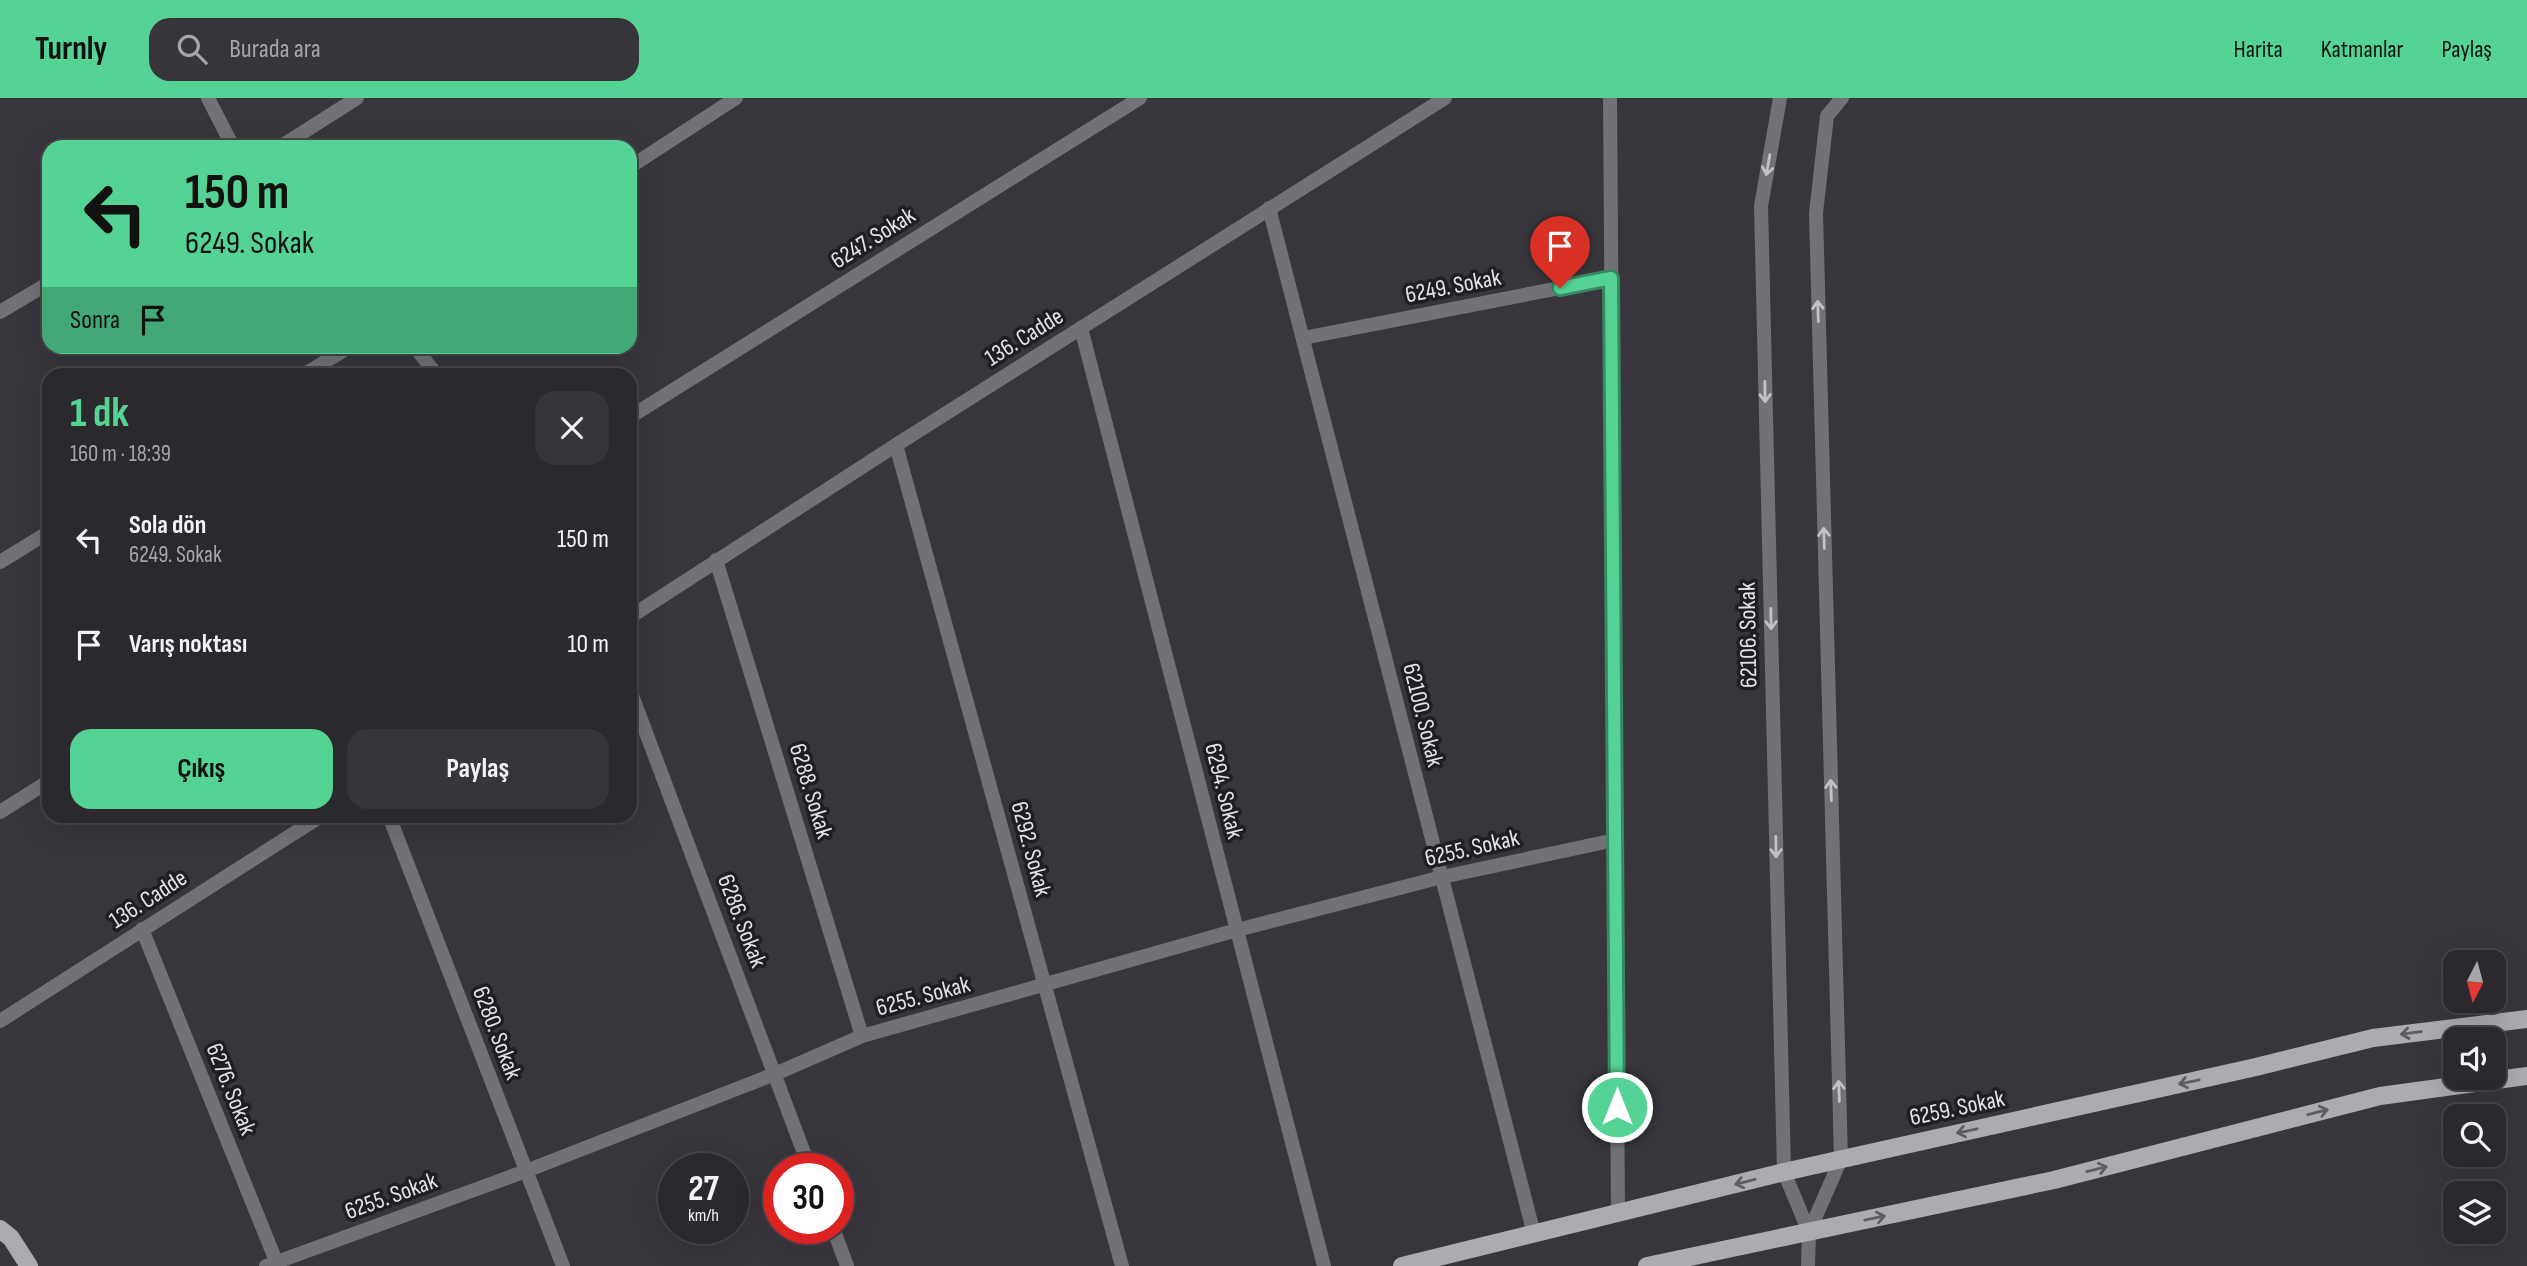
<!DOCTYPE html>
<html lang="tr">
<meta charset="utf-8">
<style>
:root{--surface:#2b282e;--page:#37343a;--text:#f1f3f6;--muted:#a6a6aa;--line:#47444a;--accent:#54d395}
body{margin:0;font-family:"Sofia Sans Condensed",sans-serif;background:var(--page);color:var(--text);height:100vh;display:flex;flex-direction:column;font-size:26px;white-space:nowrap}
*{box-sizing:border-box;margin:0}
p{font-size:23px;color:var(--muted)}
.icon{flex:none;width:38px;height:38px;fill:none;stroke:currentColor;stroke-width:2;stroke-linecap:round;stroke-linejoin:round}
.map{position:relative;flex:1;overflow:hidden}
.panel{position:absolute;left:42px;top:270px;width:595px;height:455px;display:flex;flex-direction:column;background:var(--surface);border-radius:21px;box-shadow:0 7px 28px #0002,0 0 0 2px var(--line)}
.panel>*{flex:none}
.hud{position:absolute;left:42px;top:42px;width:595px;height:214px;border-radius:21px;box-shadow:0 7px 28px #0002,0 0 0 2px var(--line);background:#54d395;color:#111;overflow:hidden}
.needle{width:46px;rotate:186deg}
.controls{position:absolute;left:2443px;top:852px;display:grid;gap:14px}
.controls a{display:grid;place-items:center;width:63px;height:63px;border-radius:14px;background:var(--surface);box-shadow:0 7px 28px #0002,0 0 0 2px var(--line);font-size:35px}
.speed{position:absolute;left:658px;top:1055px;display:flex;gap:14px;font-size:35px;font-weight:700;text-align:center}
.speed>*{display:grid;place-content:center;width:91px;height:91px;border-radius:50%;background:var(--surface);box-shadow:0 7px 28px #0002,0 0 0 2px var(--line);line-height:1}
.speed small{font-size:18px;font-weight:400}
.speed .limit{border:10px solid #d22;background:#fff;color:#111}
.pin{position:absolute;display:grid;place-items:center;width:60px;height:60px;color:#fff;margin:-72px -30px;border-radius:50% 50% 50% 0;rotate:-45deg;box-shadow:0 0 7px #0007}
.pin .icon{rotate:45deg}
.me{position:absolute;width:77px;margin:-38px;rotate:0deg;stroke-linejoin:round;filter:drop-shadow(0 0 5px #0008)}
.turn{display:flex;align-items:center;gap:24px;height:147px;padding:0 28px;font-size:32px}
.turn .icon{width:91px;height:91px;stroke-width:2.5}
.turn b{display:block;font-size:49px;line-height:60px}
.then{display:flex;align-items:center;height:66px;padding:0 28px;background:#0003;gap:14px;font-size:26px}
.round{display:grid;place-items:center;flex:none;width:74px;height:74px;border-radius:21px;background:var(--page)}
.headline{display:flex;align-items:center;justify-content:space-between;height:119px;padding:0 28px}
h1{font-size:42px;font-weight:700;line-height:52px;color:var(--accent)}
.primary-button{display:flex;gap:14px;margin-top:auto;padding:14px 28px}
.primary-button a{flex:1;height:80px;border-radius:21px;background:var(--accent);color:#111;font-size:28px;font-weight:700;line-height:80px;text-align:center}
.primary-button a+a{background:var(--page);color:var(--text)}
ul{padding:0;list-style:none}
li{display:flex;align-items:center;gap:21px;height:105px;padding:0 28px}
li div{flex:1}
li b{display:block;font-size:26px}
li em{font-style:normal}
header{display:flex;align-items:center;gap:42px;box-sizing:border-box;height:98px;padding:0 35px;background:var(--accent);color:#111}
header strong{font-size:33px}
nav{display:flex;gap:38px;margin-inline-start:auto;font-size:24px}
.search{width:490px;height:63px;background:var(--page);display:flex;align-items:center;gap:18px;box-sizing:border-box;padding:0 24px;border-radius:21px;color:var(--muted);font-size:26px}
.map>svg:first-child{display:block}
.lines{fill:none;stroke-linecap:round;stroke-linejoin:round}
.minor{stroke:#737175;stroke-width:14}
.tertiary{stroke:#737175;stroke-width:14}
.primary{stroke:#aeaab2;stroke-width:18}
.oneway{stroke:#c3c1c6}
.oneway2{stroke:#605d62}
.route-casing{stroke:#378961;stroke-width:18}
.route{stroke:#54d395;stroke-width:12}
.labels{text-anchor:middle;dominant-baseline:central;stroke-width:7;stroke-linejoin:round;paint-order:stroke}
.street-label{font-size:24px;fill:#e5e3e8;stroke:#201e21}
</style>
<header>
<strong>Turnly</strong>
<div class="search"><svg class="icon" aria-label="search" viewBox="0 0 24 24"><circle cx="10" cy="10" r="6"/><path d="M15 15l6 6"/></svg>Burada ara</div>
<nav><a>Harita</a><a>Katmanlar</a><a>Paylaş</a></nav>
</header>
<div class="map">
<svg width="2527" height="1168" viewBox="0 0 2527 1168">
<rect width="100%" height="100%" fill="#39353d"/>
<g class="lines">
<path class="minor" d="M208,0L233,49
M1610,0L1618,1116
M280,49L357,0
M630,69L736,0
M1269,110L1534,1136
M0,214L49,185
M1081,230L1324,1168
M1303,240L1611,180
M414,248L436,276
M305,276L351,248
M630,319L1140,0
M896,347L1122,1168
M716,462L862,938
M0,464L49,434
M630,592L810,1071
M0,714L49,683
M389,718L563,1168
M142,831L278,1168
M833,1130L847,1168
M266,1168L526,1073L775,976L862,938L1237,832L1442,779L1615,742
M1808,1168L1809,1134"/>
<path class="tertiary" d="M1780,0L1761,108L1784,1074L1809,1134
M630,519L896,347L1445,0
M0,923L321,718
M1809,1134L1841,1061L1816,115L1827,18L1842,0"/>
<path class="primary" d="M0,1131L11,1140L29,1168
M1402,1168L1784,1074L2256,969L2373,940L2527,921
M1647,1168L2054,1082L2380,998L2527,978"/>
</g>
<defs><path id="oneway-shaft" d="M-6 0H5M1.5-3L5.5 0L1.5 3" fill="none" stroke-width="1.6" stroke-linecap="round" stroke-linejoin="round" transform="scale(1.75)"/></defs>
<g class="oneway">
<use href="#oneway-shaft" transform="translate(1768 67) rotate(100)"/>
<use href="#oneway-shaft" transform="translate(1818 213) rotate(-92)"/>
<use href="#oneway-shaft" transform="translate(1765 294) rotate(89)"/>
<use href="#oneway-shaft" transform="translate(1824 440) rotate(-92)"/>
<use href="#oneway-shaft" transform="translate(1771 521) rotate(89)"/>
<use href="#oneway-shaft" transform="translate(1831 692) rotate(-92)"/>
<use href="#oneway-shaft" transform="translate(1776 749) rotate(89)"/>
<use href="#oneway-shaft" transform="translate(1839 993) rotate(-92)"/>
</g>
<g class="oneway2">
<use href="#oneway-shaft" transform="translate(2411 935) rotate(173)"/>
<use href="#oneway-shaft" transform="translate(2189 984) rotate(168)"/>
<use href="#oneway-shaft" transform="translate(2318 1014) rotate(-14)"/>
<use href="#oneway-shaft" transform="translate(1967 1033) rotate(168)"/>
<use href="#oneway-shaft" transform="translate(2097 1071) rotate(-14)"/>
<use href="#oneway-shaft" transform="translate(1745 1084) rotate(166)"/>
<use href="#oneway-shaft" transform="translate(1875 1120) rotate(-12)"/>
</g>
<g class="lines">
<g class="route-casing">
<path id="route" d="M1560,190L1611,180L1617,1009"/>
</g>
<use href="#route" class="route"/>
</g>
<g class="labels">
<g class="street-label">
<text transform="translate(873 140) rotate(-32)">6247. Sokak</text>
<text transform="translate(1453 188) rotate(-11)">6249. Sokak</text>
<text transform="translate(1024 239) rotate(-32)">136. Cadde</text>
<text transform="translate(1748 537) rotate(-91)">62106. Sokak</text>
<text transform="translate(1423 617) rotate(76)">62100. Sokak</text>
<text transform="translate(811 693) rotate(73)">6288. Sokak</text>
<text transform="translate(1224 693) rotate(76)">6294. Sokak</text>
<text transform="translate(1472 750) rotate(-13)">6255. Sokak</text>
<text transform="translate(1031 751) rotate(75)">6292. Sokak</text>
<text transform="translate(148 801) rotate(-33)">136. Cadde</text>
<text transform="translate(742 823) rotate(69)">6286. Sokak</text>
<text transform="translate(923 898) rotate(-15)">6255. Sokak</text>
<text transform="translate(497 935) rotate(69)">6280. Sokak</text>
<text transform="translate(231 991) rotate(68)">6276. Sokak</text>
<text transform="translate(1957 1010) rotate(-12)">6259. Sokak</text>
<text transform="translate(391 1098) rotate(-20)">6255. Sokak</text>
</g>
</g>
</svg>
<div class="controls">
<a><svg class="needle" viewBox="-14 -14 28 28"><path d="M0-13l5 13h-10z" fill="#e53935"/><path d="M0 13l5-13h-10z" fill="#a6a6aa"/></svg></a>
<a><svg class="icon" aria-label="sound" viewBox="0 0 24 24"><path d="M4 9h4l5-4v14l-5-4H4zM17 9q2 3 0 6"/></svg></a>
<a><svg class="icon" aria-label="search" viewBox="0 0 24 24"><circle cx="10" cy="10" r="6"/><path d="M15 15l6 6"/></svg></a>
<a><svg class="icon" aria-label="layers" viewBox="0 0 24 24"><path d="M12 4l9 5-9 5-9-5zM3 14l9 5 9-5"/></svg></a>
</div>
<div class="speed"><div>27<small>km/h</small></div><div class="limit">30</div></div>
<div class="pin" style="left:1560px;top:190px;background:#d93025"><svg class="icon" aria-label="arrive" viewBox="0 0 24 24"><path d="M6 21V4h12l-3 4 3 4H6"/></svg></div>
<svg class="me" style="left:1617px;top:1009px" viewBox="-20 -20 40 40"><circle r="17" fill="#54d395" stroke="#fff" stroke-width="3"/><path d="M0-11L8 9 0 5-8 9z" fill="#fff"/></svg>
<div class="hud">
<div class="turn"><svg class="icon" aria-label="left" viewBox="0 0 24 24"><path d="M17 20v-9H6M10 6l-5 5 5 5"/></svg><div><b>150 m</b>6249. Sokak</div></div>
<div class="then">Sonra<svg class="icon" aria-label="arrive" viewBox="0 0 24 24"><path d="M6 21V4h12l-3 4 3 4H6"/></svg></div>
</div>
<section class="panel">
<div class="headline"><div><h1>1 dk</h1><p>160 m · 18:39</p></div><a class="round"><svg class="icon" aria-label="close" viewBox="0 0 24 24"><path d="M6 6l12 12M18 6L6 18"/></svg></a></div>
<ul>
<li><svg class="icon" aria-label="left" viewBox="0 0 24 24"><path d="M17 20v-9H6M10 6l-5 5 5 5"/></svg><div><b>Sola dön</b><p>6249. Sokak</p></div><em>150 m</em></li>
<li><svg class="icon" aria-label="arrive" viewBox="0 0 24 24"><path d="M6 21V4h12l-3 4 3 4H6"/></svg><div><b>Varış noktası</b></div><em>10 m</em></li>
</ul>
<div class="primary-button"><a>Çıkış</a><a>Paylaş</a></div>
</section>
</div>
